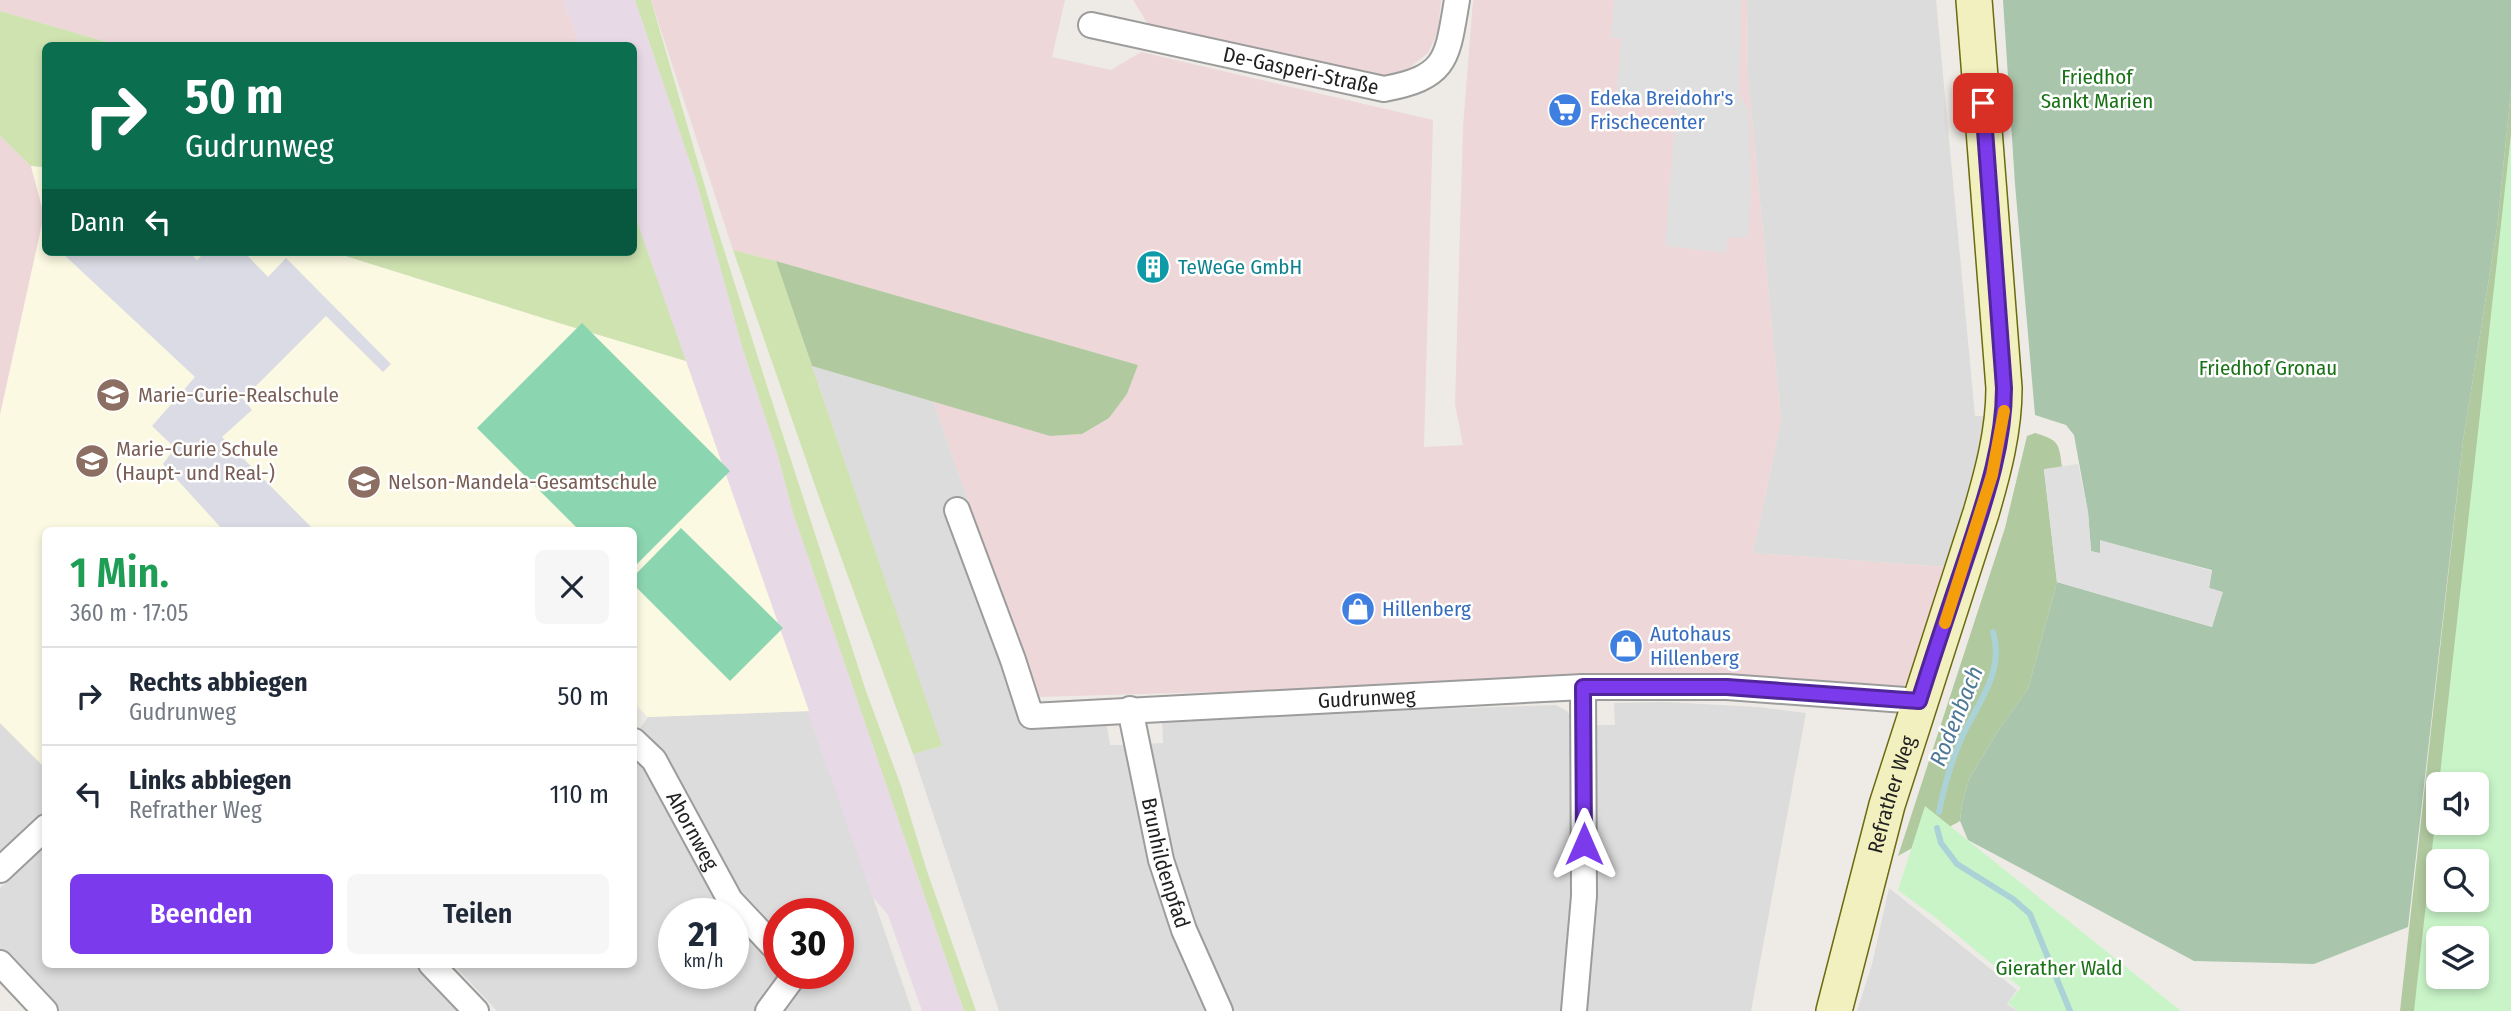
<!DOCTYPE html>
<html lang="de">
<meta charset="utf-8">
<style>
:root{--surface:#fff;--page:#f6f6f7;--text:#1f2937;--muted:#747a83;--line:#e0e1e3;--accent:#7c3aed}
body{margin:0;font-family:"Fira Sans Condensed",sans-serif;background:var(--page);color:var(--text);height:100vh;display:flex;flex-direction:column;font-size:26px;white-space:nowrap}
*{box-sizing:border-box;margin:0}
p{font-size:23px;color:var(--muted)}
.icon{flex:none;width:38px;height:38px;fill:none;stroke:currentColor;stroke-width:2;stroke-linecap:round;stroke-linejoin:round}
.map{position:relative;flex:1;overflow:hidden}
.details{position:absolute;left:42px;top:527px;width:595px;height:441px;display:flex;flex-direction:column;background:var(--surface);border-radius:10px;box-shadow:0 4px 10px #0003}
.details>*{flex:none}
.banner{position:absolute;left:42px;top:42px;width:595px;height:214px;border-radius:10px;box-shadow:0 4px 10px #0003;background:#0b6e4f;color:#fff;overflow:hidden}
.buttons{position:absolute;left:2426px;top:772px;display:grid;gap:14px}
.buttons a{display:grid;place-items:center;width:63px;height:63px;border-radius:10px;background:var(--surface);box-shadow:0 4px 10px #0003;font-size:35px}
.speed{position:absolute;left:658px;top:898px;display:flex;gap:14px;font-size:35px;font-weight:700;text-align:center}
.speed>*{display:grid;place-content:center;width:91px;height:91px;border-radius:50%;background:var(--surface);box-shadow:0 4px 10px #0003;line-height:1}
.speed small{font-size:18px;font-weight:400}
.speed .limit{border:10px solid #d22;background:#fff;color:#111}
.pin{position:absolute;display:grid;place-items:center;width:60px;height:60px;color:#fff;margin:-30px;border-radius:14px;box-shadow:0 4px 10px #0006}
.me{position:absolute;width:77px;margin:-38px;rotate:0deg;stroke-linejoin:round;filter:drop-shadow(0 0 5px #0008)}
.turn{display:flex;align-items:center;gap:24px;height:147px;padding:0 28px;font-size:32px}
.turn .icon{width:91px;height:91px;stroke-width:2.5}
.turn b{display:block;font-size:49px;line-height:60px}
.then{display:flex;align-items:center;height:66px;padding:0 28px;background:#0003;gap:14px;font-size:26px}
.round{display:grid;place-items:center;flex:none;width:74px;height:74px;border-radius:10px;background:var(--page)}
.head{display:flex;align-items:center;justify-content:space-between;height:119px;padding:0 28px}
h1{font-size:42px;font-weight:600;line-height:52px;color:#1e9e55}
.cta{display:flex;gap:14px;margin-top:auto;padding:14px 28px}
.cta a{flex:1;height:80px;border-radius:10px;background:var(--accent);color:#fff;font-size:28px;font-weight:600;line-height:80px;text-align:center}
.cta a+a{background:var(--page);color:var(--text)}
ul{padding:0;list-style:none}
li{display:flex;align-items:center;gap:21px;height:98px;padding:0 28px;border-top:2px solid var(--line)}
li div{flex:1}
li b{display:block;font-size:26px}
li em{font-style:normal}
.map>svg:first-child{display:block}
.residential{fill:#dddcdc;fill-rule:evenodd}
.commercial{fill:#edd7d9}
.industrial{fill:#e7d9e6}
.education{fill:#fcf9e2}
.grass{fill:#cfe3b1}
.forest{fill:#b0c99f;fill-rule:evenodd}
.cemetery{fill:#a9c5ab}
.park{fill:#c9f4c8;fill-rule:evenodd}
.pitch{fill:#8cd5b1}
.parking{fill:#dfdfdf}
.plaza{fill:#dadbe4}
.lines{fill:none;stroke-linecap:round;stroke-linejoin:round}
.stream{stroke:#abd2d7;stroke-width:6}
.minor-casing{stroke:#9c9c9c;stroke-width:28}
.secondary-casing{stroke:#6b6b10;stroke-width:38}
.minor{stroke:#fff;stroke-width:24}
.secondary{stroke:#f3f0bf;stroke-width:35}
.route-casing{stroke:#51269a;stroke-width:18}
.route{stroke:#7c3aed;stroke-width:12}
.slow{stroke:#f59e0b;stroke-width:12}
.labels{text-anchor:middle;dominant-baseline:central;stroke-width:5;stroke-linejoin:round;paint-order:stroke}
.street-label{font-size:21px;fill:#1f1f1f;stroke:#fff}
.park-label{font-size:21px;fill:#1a7217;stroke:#fff}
.shop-label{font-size:21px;fill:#366cbe;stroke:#fff;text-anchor:start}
.culture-label{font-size:21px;fill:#0d838f;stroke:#fff;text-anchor:start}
.education-label{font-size:21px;fill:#785e54;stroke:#fff;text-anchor:start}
.water-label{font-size:23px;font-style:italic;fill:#4e7996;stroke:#fff}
</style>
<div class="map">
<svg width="2511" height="1011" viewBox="0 0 2511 1011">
<rect width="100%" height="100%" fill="#eeebe6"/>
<path class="residential" d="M1747,0H1936L1975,416H1987L1972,489L1947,567L1753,553L1781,421L1748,78Z
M812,366L933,401L1023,655L1009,685L1024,729L1106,720L1110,745H1127L1144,838L1172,932L1207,1011H999L913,754L941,746Z
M1664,702L1758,707L1806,713L1751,1011H1583L1594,725H1615L1614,703Z
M1556,705L1567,711L1576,726V829L1565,1011H1227L1187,921L1145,744L1163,743L1162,718Z
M809,711L912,1011H497L453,964H634V737L648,717ZM674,914H733V973H674ZM779,914H838V973H779Z
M0,723L46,768L45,812L0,855Z
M45,846L46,964H420L464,1011H57L0,951V888Z
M1889,888L2017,990L2007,1004L2018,1011H1857L1872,964Z"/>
<path class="commercial" d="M0,0H563L580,45H117L0,11Z
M651,0H1065L1052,57L1111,70L1141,52L1433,120L1424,447L1463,445L1455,404L1463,127L1473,0H1747L1748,78L1781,421L1753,553L1947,567L1909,681L1901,688L1661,679L1038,697L933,401L1050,436L1082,434L1109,418L1127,394L1138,365L776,261L733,250Z
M1133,0H1441L1438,31L1428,53L1409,68L1386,76H1373L1148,24Z
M0,136L31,166L44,215L0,415Z"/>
<path class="industrial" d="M563,0H635L696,180L743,350L778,456L793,513L964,1011H922L888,915L872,896L634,213V46L580,45Z"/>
<path class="education" d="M31,166L45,167L46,252H333L559,323L686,361L809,711L648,717L634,703V530H46L45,768L0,723V415L44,215Z"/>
<path class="grass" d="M635,0H651L714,218L767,386L866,691L901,786L927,871L976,1011H964L793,513L778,456L743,350L696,180Z
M0,11L117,45L46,46L45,167L31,166L0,136Z
M634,213L686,361L559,323L333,252H634Z
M733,250L776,261L942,746L913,754L819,497Z"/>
<path class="forest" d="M2511,91V1011H2400L2463,441L2497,228ZM2438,784H2476V822H2438ZM2438,861H2476V900H2438ZM2438,938H2476V976H2438Z
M776,261L1138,365L1127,394L1109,418L1082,434L1050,436L812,366Z
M2035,433C2059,440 2059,443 2062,467L2044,470L2057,582L2028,689L1999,729L1969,779L1962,803L1960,821L1898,856L2005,528L2027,436Z"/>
<path class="cemetery" d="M2003,0H2511V91L2497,228L2463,441L2408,927L2314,964L2194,961L1968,840L1960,821L1962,803L1969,779L1999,729L2028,689L2057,582L2212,627L2222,592L2209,588L2212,570L2101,541L2100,554L2091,551L2088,512L2074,435L2066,425L2035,415L2015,184Z"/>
<path class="park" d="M2511,134V1011H2414L2438,796V822H2476V784H2439ZM2438,861H2476V900H2438ZM2438,938H2476V976H2438Z
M1925,806L2181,1011H2018L2008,1003L2021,988L1940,921L1898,890Z"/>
<path class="pitch" d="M582,323L730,471L634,567V530H579L477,428Z
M681,528L783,628L730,681L634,585V576Z"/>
<path class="parking" d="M1614,0H1741L1739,93L1749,112L1751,194L1748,237L1728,238L1726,253L1665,246L1676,111L1656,102L1616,99L1621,39L1611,37Z
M2078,464L2088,512L2091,551L2100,553V540L2212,571L2209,588L2223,592L2212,627L2057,582L2044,469Z"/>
<path class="plaza" d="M61,252H189L197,260L205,252H244L268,277L286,258L391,364L383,372L326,316L243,399L252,410L222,437L314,530H223L163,464L175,448L152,426L195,377Z"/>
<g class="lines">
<path class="stream" d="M1939,812C1944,787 1951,762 1961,739C1977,704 2005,672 1993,632
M1937,828L1941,843L1957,864L2013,899L2030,914L2070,1011"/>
<g class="minor-casing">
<g id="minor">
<path id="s1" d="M1091,25L1384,89C1448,77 1447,59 1457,0"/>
<path id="s2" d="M957,510L1013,660L1031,716L1583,687H1727L1919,701"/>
<path id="s3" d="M1130,709L1161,860L1184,930L1220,1011"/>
<path id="s4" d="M634,741L654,760L730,900L779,952"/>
<path d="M0,870L46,827"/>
<path d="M0,963L45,1011"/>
<path d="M431,964L476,1011"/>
<path d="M768,1011L796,973"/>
<path d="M1574,1011L1584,896L1583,687"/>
</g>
</g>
<g class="secondary-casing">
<g id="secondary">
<path id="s5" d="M1834,1011L1887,805L1981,513C1993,472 2004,431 2004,388L1974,0"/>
</g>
</g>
<use href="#minor" class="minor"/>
<use href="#secondary" class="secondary"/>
</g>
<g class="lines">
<g class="route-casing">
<path id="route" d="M1584,844L1583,687H1727L1919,701C1935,650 1952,600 1969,549C1986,497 2004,444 2004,388L1983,103"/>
</g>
<use href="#route" class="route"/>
<path class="slow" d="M1945,623L1992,475L2004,411"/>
</g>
<defs>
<g id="supermarket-disc" transform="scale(1.75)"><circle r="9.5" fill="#3f7fe0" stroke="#fff"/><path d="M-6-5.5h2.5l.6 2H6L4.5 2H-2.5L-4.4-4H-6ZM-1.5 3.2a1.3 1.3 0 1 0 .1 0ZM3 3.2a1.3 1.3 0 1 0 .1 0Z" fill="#fff"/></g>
<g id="building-disc" transform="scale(1.75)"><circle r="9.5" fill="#0f9aa8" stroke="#fff"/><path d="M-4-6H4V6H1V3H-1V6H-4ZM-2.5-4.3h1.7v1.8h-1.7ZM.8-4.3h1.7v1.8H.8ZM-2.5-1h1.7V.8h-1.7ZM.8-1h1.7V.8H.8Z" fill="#fff"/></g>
<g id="school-disc" transform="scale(1.75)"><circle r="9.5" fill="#8d6e63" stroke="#fff"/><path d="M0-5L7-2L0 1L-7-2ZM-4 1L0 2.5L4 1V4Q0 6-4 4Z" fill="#fff"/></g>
<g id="shop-disc" transform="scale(1.75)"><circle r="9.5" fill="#3f7fe0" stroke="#fff"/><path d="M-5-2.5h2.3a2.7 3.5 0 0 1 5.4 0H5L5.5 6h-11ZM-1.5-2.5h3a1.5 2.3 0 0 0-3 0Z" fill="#fff"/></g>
</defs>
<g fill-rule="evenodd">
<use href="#supermarket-disc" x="1565" y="110"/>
<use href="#building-disc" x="1153" y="267"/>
<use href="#school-disc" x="113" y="395"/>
<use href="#school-disc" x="92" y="461"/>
<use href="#school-disc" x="364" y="482"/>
<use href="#shop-disc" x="1358" y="609"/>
<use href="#shop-disc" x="1626" y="646"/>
</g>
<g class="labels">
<g class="street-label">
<text stroke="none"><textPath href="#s1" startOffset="215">De-Gasperi-Straße</textPath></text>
<text stroke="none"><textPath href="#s2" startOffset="555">Gudrunweg</textPath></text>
<text stroke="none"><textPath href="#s5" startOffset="224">Refrather Weg</textPath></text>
<text stroke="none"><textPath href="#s4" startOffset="108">Ahornweg</textPath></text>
<text stroke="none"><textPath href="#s3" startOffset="158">Brunhildenpfad</textPath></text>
</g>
<g class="park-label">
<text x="2097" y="77">Friedhof<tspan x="2097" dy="24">Sankt Marien</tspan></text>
<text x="2268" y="368">Friedhof Gronau</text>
<text x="2059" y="968">Gierather Wald</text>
</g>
<g class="shop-label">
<text x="1590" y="98">Edeka Breidohr's<tspan x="1590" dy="24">Frischecenter</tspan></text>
<text x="1382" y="609">Hillenberg</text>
<text x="1650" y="634">Autohaus<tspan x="1650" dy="24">Hillenberg</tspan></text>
</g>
<g class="culture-label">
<text x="1178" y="267">TeWeGe GmbH</text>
</g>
<g class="education-label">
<text x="138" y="395">Marie-Curie-Realschule</text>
<text x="116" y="449">Marie-Curie Schule<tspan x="116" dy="24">(Haupt- und Real-)</tspan></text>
<text x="388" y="482">Nelson-Mandela-Gesamtschule</text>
</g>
<g class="water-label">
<text transform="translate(1956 716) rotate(-68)">Rodenbach</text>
</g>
</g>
</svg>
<div class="buttons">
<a><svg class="icon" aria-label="sound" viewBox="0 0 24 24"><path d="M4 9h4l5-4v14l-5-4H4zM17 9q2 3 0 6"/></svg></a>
<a><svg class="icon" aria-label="search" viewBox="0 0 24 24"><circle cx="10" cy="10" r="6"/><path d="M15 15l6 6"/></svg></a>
<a><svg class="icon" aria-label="layers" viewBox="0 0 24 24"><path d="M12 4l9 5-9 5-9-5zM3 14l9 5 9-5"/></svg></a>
</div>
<div class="speed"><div>21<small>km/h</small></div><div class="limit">30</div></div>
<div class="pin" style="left:1983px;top:103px;background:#d93025"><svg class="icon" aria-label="arrive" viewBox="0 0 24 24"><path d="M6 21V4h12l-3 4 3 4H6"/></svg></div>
<svg class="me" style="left:1584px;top:844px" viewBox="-20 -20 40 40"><path d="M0-17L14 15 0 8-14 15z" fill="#7c3aed" stroke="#fff" stroke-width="4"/></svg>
<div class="banner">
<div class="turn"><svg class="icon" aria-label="right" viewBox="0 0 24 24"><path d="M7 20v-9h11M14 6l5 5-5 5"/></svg><div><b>50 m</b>Gudrunweg</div></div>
<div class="then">Dann<svg class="icon" aria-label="left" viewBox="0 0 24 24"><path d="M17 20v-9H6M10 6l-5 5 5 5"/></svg></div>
</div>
<section class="details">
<div class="head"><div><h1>1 Min.</h1><p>360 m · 17:05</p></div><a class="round"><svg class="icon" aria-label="close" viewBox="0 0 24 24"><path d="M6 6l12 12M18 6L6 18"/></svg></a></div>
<ul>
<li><svg class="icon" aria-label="right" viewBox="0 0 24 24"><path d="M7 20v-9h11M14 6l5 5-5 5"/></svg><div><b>Rechts abbiegen</b><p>Gudrunweg</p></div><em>50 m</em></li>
<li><svg class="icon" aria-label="left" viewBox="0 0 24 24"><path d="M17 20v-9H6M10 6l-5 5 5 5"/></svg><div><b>Links abbiegen</b><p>Refrather Weg</p></div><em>110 m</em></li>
</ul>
<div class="cta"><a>Beenden</a><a>Teilen</a></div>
</section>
</div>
